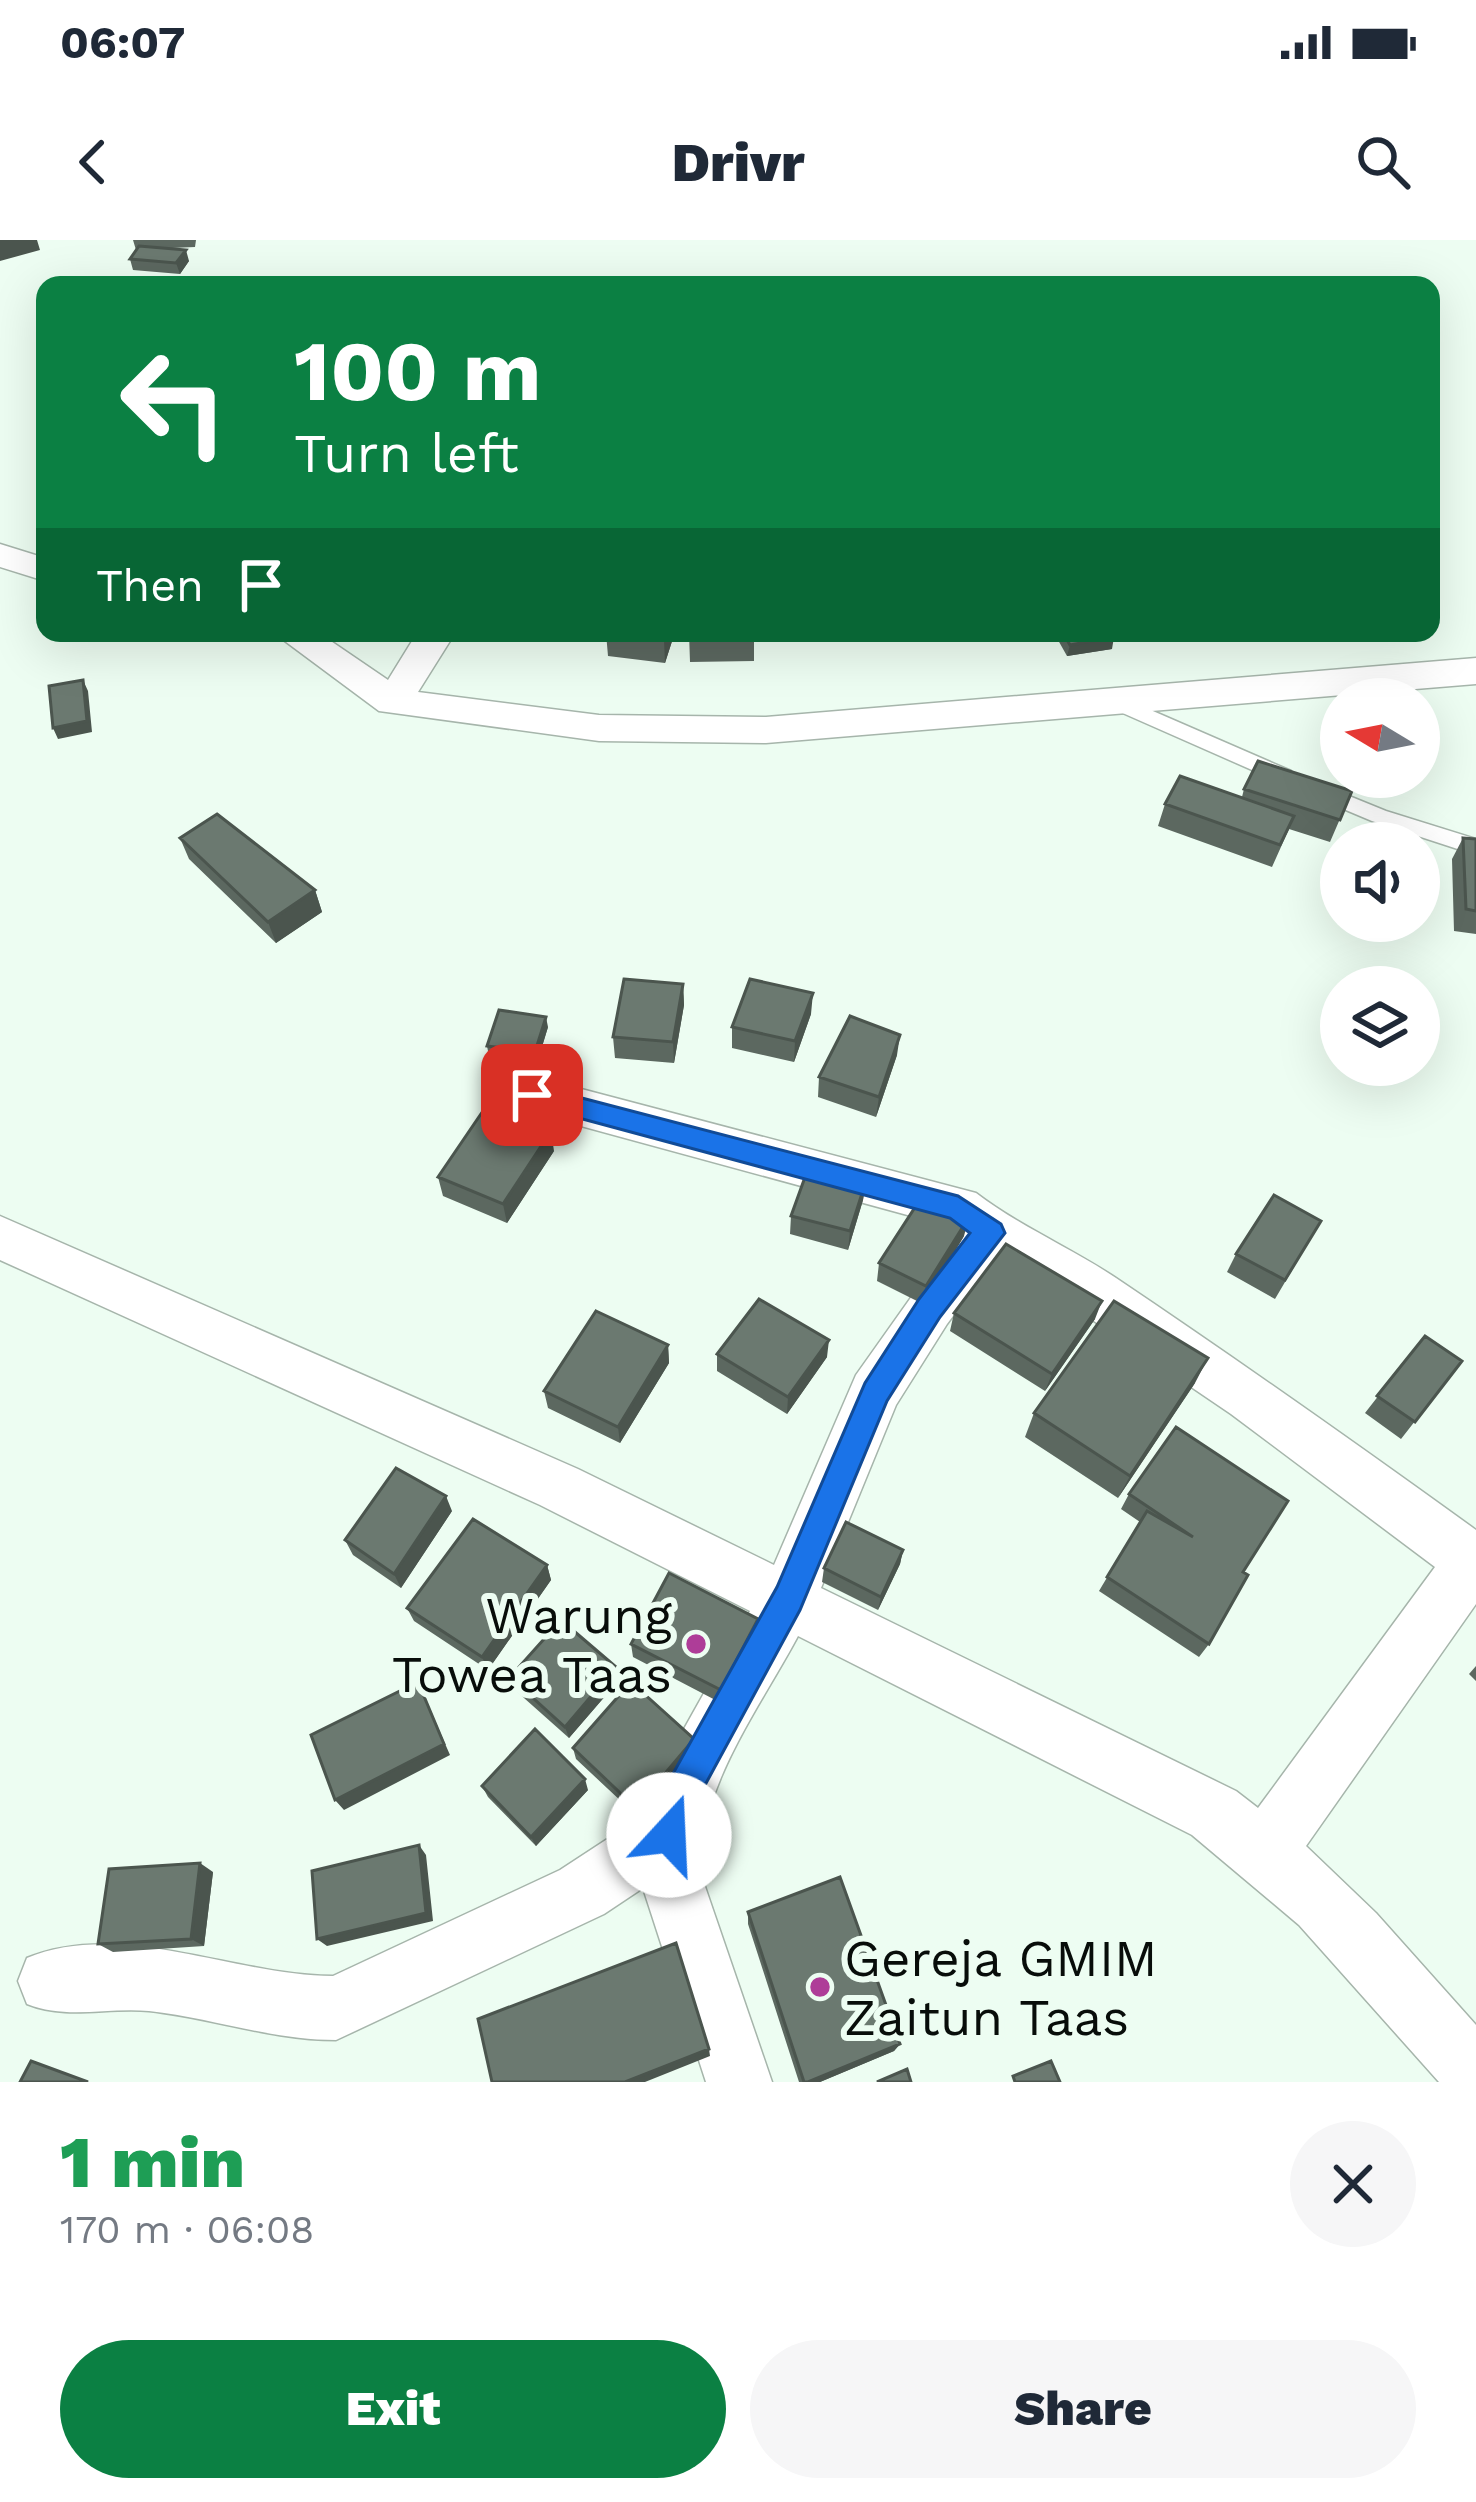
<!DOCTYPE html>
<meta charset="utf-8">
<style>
:root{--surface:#fff;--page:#f6f6f7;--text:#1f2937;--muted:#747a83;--accent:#0b8043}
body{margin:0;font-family:"Work Sans",sans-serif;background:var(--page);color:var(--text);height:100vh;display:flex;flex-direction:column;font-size:45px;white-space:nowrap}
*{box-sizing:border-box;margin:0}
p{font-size:39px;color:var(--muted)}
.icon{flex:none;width:66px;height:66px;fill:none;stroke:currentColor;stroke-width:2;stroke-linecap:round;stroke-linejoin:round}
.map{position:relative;height:1842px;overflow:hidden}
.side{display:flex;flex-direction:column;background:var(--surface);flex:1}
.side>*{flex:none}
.hud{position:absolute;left:36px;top:36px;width:1404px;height:366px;border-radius:24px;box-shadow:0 12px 48px #0002;background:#0b8043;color:#fff;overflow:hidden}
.needle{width:78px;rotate:280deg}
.controls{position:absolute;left:1320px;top:438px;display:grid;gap:24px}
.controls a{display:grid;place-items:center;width:120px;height:120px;border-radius:50%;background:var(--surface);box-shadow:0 12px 48px #0002;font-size:60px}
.pin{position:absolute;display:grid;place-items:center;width:102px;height:102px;color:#fff;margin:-51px;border-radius:24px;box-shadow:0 6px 18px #0006}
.me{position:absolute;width:132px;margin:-66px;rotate:20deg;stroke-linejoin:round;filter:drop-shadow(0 0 9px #0008)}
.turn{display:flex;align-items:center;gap:42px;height:252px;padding:0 60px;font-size:54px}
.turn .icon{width:156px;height:156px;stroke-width:2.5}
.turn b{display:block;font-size:84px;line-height:102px}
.then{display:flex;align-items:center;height:114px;padding:0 60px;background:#0003;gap:24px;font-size:45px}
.round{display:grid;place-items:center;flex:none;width:126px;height:126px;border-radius:63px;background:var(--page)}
.headline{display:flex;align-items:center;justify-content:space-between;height:204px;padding:0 60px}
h1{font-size:72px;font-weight:800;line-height:90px;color:#1e9e55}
.button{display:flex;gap:24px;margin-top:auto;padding:24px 60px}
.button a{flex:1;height:138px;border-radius:72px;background:var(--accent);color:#fff;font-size:48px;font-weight:800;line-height:138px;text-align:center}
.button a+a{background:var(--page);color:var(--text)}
.status{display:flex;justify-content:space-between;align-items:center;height:84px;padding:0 60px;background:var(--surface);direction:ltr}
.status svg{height:33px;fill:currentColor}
header{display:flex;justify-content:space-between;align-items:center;height:156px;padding:0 60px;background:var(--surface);font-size:54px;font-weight:800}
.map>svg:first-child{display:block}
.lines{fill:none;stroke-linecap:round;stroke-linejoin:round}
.lane-casing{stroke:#a6b5ab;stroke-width:3}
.street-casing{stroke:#a6b5ab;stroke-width:3}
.lane{fill:#fff;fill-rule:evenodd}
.street{fill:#fff;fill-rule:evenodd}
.wall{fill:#5c6860}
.shaded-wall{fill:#4b554e}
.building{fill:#6b7970;stroke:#4b554e;stroke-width:3}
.route{fill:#1a73e8;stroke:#114b97;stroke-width:3}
.poi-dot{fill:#ae3d98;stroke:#edfdf2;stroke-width:4.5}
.labels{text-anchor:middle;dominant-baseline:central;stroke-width:12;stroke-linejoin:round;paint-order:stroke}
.near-poi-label{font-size:51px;fill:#080d0a;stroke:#edfdf2;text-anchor:end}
</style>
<div class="status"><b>06:07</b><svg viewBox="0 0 49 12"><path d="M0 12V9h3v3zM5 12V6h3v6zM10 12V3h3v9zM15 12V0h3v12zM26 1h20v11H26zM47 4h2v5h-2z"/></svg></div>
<header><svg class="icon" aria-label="back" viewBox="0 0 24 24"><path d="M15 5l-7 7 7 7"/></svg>Drivr<svg class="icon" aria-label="search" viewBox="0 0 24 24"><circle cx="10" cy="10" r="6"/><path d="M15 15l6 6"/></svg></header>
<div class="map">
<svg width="1476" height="1842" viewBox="0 0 1476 1842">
<rect width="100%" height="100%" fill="#edfdf2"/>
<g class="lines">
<g class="lane-casing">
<path id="lane" d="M1116,455L1291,531L1294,536L1291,541H1277L1109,467V457Z
M1322,545L1386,571L1476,599V615L1372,581L1315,557L1312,552Z"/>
</g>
<g class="street-casing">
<path id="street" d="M0,304L45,318V341L0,327Z
M274,393H319L388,440L417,393H455L418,452L599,475L766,477L1476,418V444L766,503L599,501L379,471Z
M532,836L976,953C1019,986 1071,1008 1116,1038C1238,1120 1357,1204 1476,1290V1364L1306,1606L1376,1673L1476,1785V1842H1439L1299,1685L1192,1595L798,1396C759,1469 699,1547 700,1632L772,1842H706L643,1648L604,1674L336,1800C272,1800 212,1778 149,1771C107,1767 67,1780 27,1764L18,1741L27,1718C121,1679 236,1736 333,1736L560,1630L644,1575L661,1530L750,1371L540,1265L0,1020V976L578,1229L774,1325L856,1135L956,994L944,985L515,868L509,855L515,842ZM998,1016L1231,1174L1435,1327L1258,1568L1236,1551L821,1348L896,1165L947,1084Z"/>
</g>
<use href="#lane" class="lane"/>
<use href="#street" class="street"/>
</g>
<path class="wall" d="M133,0H196L195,7L172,8L189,21L180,34L133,30L130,19L136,10Z
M606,393L674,395L665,423L608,416Z
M689,393H754V421L690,422Z
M874,393H940L876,401Z
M1060,393H1112V409L1067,416L1058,400Z
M1244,549L1352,551L1330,602L1289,589L1272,627L1158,586L1165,564L1242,557Z
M180,598L315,650L322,672L276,703L189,619Z
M1463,598L1476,599V694L1454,691L1452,619Z
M683,744L684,765L674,823L615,818L613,797Z
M811,774L794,822L732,808V787Z
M548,787L537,823L489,816L487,806Z
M897,815L876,877L818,857L819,837Z
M554,911L507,983L443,956L438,937Z
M866,941L863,960L848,1010L790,994L791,976Z
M1321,981L1275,1059L1227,1032L1236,1014Z
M964,996L923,1064L877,1041L879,1023Z
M954,1073L1095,1079L1045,1151L950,1091Z
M1425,1096L1462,1121L1401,1199L1365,1173Z
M668,1105L669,1123L620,1203L548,1168L544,1151Z
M717,1114L827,1117L787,1174L717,1131Z
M1195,1143L1118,1258L1025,1197L1034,1173Z
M1129,1254L1243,1332L1209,1404L1199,1417L1099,1351L1140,1282L1121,1269Z
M452,1271L401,1348L353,1315L345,1300Z
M903,1310L900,1324L878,1370L822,1342L824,1328Z
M547,1325L551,1340L488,1430L414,1381L407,1368Z
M758,1379V1392L721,1463L633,1417L631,1404Z
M1476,1426V1441L1469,1434Z
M510,1437L619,1440L569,1498L515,1450Z
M694,1499L695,1511L639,1578L576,1519L573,1508Z
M482,1546L588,1550L536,1606L488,1557Z
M213,1632L204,1706L113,1712L98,1704Z
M748,1672L900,1804L894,1811L820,1842H799L748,1684Z"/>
<path class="shaded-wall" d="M0,0H37L40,10L0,21Z
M186,10L189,21L180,34L176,23Z
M666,393H673L674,395L665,423L664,400Z
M1114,397L1112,409L1067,416L1070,405Z
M83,440L88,451L92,492L58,499L53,488Z
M315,650L322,672L276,703L268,682Z
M683,744L684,765L674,823L673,802Z
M813,753L811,774L794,822L795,801Z
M546,777L548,787L537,823L535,812Z
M900,795L897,815L876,877L879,857Z
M551,891L554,911L507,983L503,964Z
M866,941L863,960L848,1010L850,991Z
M969,977L964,996L923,1064L926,1046Z
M1102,1061L1095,1079L1045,1151L1052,1134Z
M829,1100L827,1117L787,1174L788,1157Z
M668,1105L669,1123L620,1203L618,1187Z
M1208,1118L1195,1143L1118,1258L1130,1236Z
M446,1256L452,1271L401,1348L394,1334Z
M903,1310L900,1324L878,1370L881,1357Z
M547,1325L551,1340L488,1430L482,1417Z
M758,1379V1392L721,1463V1450Z
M616,1427L619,1440L569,1498L565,1487Z
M418,1442L450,1515L344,1570L335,1560Z
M694,1499L695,1511L639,1578L636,1568Z
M585,1539L588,1550L536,1606L531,1597Z
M419,1605L426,1615L433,1681L327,1706L317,1699Z
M200,1623L213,1632L204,1706L191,1699Z
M900,1804L894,1811L820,1842H808Z
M709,1809L710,1816L645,1842H625Z"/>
<path class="building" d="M139,6L186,10L176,23L130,19Z
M606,393H666L664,400Z
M689,393H754V399H689Z
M1063,393H1112L1114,397L1070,405Z
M83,440L87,481L53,488L49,446Z
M1258,521L1352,551L1340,580L1244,549Z
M1180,536L1294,576L1280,605L1165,564Z
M217,574L315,650L268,682L180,598Z
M1463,598L1476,599V671L1466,669Z
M624,739L683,744L673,802L613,797Z
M750,739L813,753L795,801L732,787Z
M499,770L546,777L535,812L487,806Z
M850,776L900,795L879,857L819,837Z
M487,865L551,891L503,964L438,937Z
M809,926L866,941L850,991L791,976Z
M923,955L969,977L926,1046L879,1023Z
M1274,955L1321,981L1285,1040L1236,1014Z
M1006,1004L1102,1061L1052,1134L954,1073Z
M759,1059L829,1100L788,1157L717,1114Z
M1114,1061L1208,1118L1130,1236L1034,1173Z
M596,1071L668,1105L618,1187L544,1151Z
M1425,1096L1462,1121L1415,1182L1377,1156Z
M1176,1187L1288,1261L1243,1332L1248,1335L1209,1404L1107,1337L1147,1271L1193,1297L1129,1254Z
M396,1228L446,1256L394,1334L345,1300Z
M473,1279L547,1325L482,1417L407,1368Z
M846,1282L903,1310L881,1357L824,1328Z
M669,1333L758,1379L721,1450L631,1404Z
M561,1380L616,1427L565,1487L510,1437Z
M418,1442L444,1504L335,1560L311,1495Z
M631,1442L694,1499L636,1568L573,1508Z
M535,1489L585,1539L531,1597L482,1546Z
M419,1605L426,1673L317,1699L312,1631Z
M200,1623L191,1699L98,1704L109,1629Z
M840,1637L900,1804L808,1842H804L748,1672Z
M676,1703L709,1809L625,1842H492L478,1779Z
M31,1821L88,1842H20Z
M1051,1821L1060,1842H1015L1013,1836Z
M907,1829L911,1842H877Z"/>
<path class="route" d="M532,845L958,956L1001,984L1005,993L940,1077L887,1161L800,1370L698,1558L682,1607L669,1612L657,1607L652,1595L670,1539L777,1347L865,1143L919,1059L970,993L950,978L523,863L519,855Z"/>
<g class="poi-dot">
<circle cx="696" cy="1404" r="12"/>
<circle cx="820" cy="1747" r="12"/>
</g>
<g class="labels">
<g class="near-poi-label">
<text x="672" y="1375">Warung<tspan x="672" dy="59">Towea Taas</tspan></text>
<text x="844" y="1718" text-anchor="start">Gereja GMIM<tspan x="844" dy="59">Zaitun Taas</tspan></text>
</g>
</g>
</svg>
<div class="controls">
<a><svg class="needle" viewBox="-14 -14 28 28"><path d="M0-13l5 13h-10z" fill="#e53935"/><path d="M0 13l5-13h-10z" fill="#747a83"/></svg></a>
<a><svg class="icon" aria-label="sound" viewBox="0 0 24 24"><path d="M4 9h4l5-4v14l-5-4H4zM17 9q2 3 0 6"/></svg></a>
<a><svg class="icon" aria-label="layers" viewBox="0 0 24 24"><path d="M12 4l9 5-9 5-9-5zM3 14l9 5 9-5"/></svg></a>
</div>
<div class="pin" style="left:532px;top:855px;background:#d93025"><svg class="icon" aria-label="arrive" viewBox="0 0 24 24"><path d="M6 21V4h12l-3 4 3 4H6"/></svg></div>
<svg class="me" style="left:669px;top:1595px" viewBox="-20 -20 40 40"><circle r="19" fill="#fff"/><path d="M0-13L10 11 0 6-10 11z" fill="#1a73e8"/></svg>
<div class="hud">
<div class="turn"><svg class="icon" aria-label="left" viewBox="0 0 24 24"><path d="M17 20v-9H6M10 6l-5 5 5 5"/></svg><div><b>100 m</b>Turn left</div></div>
<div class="then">Then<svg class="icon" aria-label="arrive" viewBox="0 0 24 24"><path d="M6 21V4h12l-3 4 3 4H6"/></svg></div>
</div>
</div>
<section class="side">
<div class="headline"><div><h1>1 min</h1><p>170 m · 06:08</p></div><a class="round"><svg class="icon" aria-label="close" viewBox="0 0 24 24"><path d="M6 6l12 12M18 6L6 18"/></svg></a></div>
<div class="button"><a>Exit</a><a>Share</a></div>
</section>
